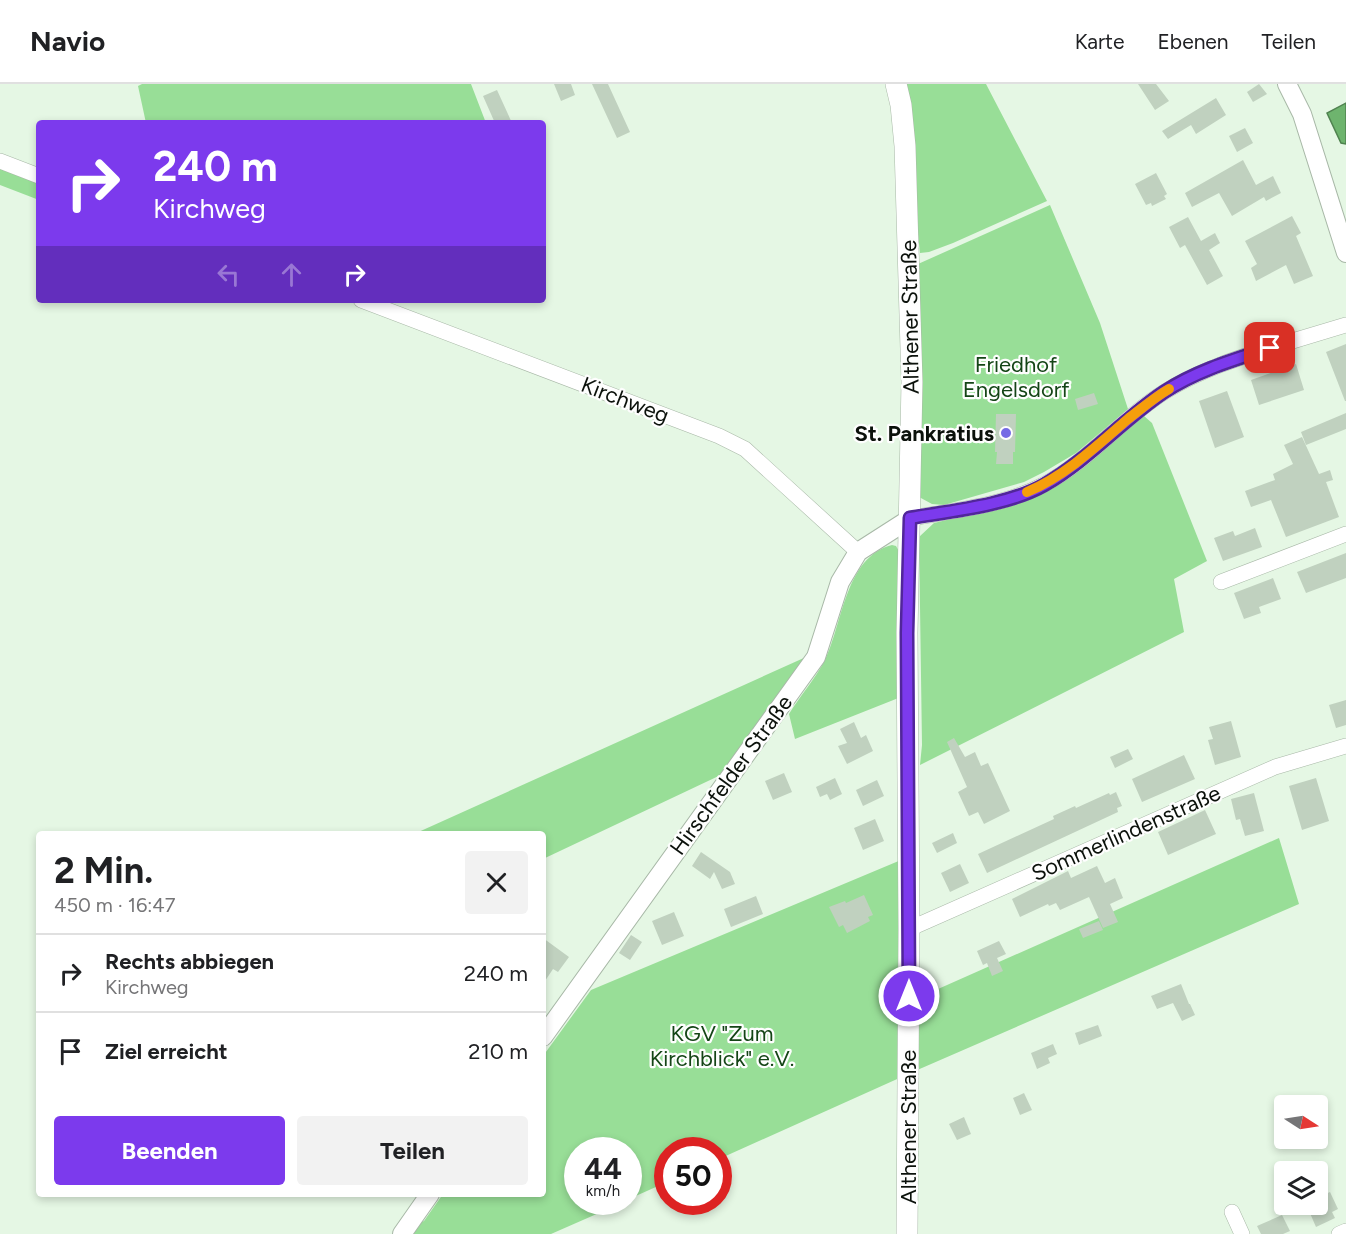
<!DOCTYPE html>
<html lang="de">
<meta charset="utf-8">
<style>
:root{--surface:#fff;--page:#f2f2f2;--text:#202124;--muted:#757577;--line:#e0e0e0;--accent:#7c3aed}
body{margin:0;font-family:Figtree,sans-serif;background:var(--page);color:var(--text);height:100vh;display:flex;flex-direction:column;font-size:22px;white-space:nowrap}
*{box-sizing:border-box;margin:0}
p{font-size:20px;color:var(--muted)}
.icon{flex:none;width:33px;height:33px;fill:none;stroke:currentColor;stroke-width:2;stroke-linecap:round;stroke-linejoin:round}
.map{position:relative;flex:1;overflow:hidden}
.side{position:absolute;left:36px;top:747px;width:510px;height:366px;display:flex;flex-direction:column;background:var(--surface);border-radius:6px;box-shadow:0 3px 9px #0003}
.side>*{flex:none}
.top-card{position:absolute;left:36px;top:36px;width:510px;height:183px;border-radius:6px;box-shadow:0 3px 9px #0003;background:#7c3aed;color:#fff;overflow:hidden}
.needle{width:39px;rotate:102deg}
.controls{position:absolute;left:1274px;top:1011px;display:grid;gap:12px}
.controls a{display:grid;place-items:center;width:54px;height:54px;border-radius:6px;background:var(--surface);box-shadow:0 3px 9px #0003;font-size:30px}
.speed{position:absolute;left:564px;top:1053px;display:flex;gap:12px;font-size:30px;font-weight:700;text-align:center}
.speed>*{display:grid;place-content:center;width:78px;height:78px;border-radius:50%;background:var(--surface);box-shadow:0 3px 9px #0003;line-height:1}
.speed small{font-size:15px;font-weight:400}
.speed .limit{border:9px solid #d22;background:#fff;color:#111}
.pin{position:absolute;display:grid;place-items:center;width:51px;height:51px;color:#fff;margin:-26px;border-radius:12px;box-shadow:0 3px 9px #0006}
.me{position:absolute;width:66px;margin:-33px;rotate:0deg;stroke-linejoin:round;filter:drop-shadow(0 0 4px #0008)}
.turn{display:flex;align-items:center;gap:21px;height:126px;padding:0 18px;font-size:27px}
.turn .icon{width:78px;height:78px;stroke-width:2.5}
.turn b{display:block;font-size:42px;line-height:51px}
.lanes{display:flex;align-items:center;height:57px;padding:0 18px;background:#0003;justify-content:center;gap:30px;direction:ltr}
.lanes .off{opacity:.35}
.round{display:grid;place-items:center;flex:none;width:63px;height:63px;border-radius:6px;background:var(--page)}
.headline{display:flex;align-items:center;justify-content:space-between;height:102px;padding:0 18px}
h1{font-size:36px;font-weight:700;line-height:45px}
.primary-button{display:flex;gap:12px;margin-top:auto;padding:12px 18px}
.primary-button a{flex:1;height:69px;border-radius:6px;background:var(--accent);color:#fff;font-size:24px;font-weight:700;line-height:69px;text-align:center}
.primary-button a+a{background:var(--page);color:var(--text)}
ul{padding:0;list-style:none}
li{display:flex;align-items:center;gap:18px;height:78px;padding:0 18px;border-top:2px solid var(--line)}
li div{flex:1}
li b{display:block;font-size:22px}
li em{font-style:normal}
header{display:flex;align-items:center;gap:36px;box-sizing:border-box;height:84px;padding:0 30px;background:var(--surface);border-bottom:2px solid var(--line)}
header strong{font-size:28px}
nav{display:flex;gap:33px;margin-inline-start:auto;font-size:21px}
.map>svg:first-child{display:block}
.green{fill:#98de97}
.water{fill:#6eb46e;stroke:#508350;stroke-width:1.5}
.building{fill:#c0d1bf}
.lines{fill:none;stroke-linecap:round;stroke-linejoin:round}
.minor-casing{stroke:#a8b8a7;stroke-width:16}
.tertiary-casing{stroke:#a8b8a7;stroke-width:20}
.secondary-casing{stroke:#a8b8a7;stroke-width:22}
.minor{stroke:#fff;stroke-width:15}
.tertiary{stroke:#fff;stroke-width:18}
.secondary{stroke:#fff;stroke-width:21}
.route-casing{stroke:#51269a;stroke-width:15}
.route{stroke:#7c3aed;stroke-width:10}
.slow{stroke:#f59e0b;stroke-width:10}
.poi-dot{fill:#756ae5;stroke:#fefefe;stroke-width:2}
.labels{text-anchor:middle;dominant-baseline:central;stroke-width:4.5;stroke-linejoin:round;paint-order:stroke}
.street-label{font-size:22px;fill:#0b110b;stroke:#fefefe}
.park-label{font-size:22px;fill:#144516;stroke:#fefefe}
.poi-label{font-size:22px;font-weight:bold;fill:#0b110b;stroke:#fefefe;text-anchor:end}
</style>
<header>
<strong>Navio</strong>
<nav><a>Karte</a><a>Ebenen</a><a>Teilen</a></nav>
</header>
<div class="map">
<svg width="1346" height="1150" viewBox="0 0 1346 1150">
<rect width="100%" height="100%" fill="#e5f7e4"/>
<path class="green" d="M142,0H471L486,39H146L138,2Z
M902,0H986L1047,117L953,159L929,168L920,169Z
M0,83L39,97V116L0,101Z
M1050,121L1100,239L1128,325L1076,369L1044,388L1024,398L944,421L932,420L919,413L918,180Z
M1144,332L1152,339L1207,477L1174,495L1184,548L920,681L922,661L919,453L934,439L976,429L1046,407L1069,394Z
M892,461L896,462L900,469L901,613L795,655L789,630C800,612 815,595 825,576C843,539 845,473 892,461Z
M806,573L725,689L543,775V750H414Z
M1279,754L1299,820L915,987L719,1075L718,1066H668L667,1098L629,1115L628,1066H578V1118H624L551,1150H394L424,1137L443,1110H543V972L591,906L901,776L902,921Z"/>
<path class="water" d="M1346,19V60L1341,59L1327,29Z"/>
<path class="building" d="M554,0H571L575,11L561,17Z
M592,0H608L630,48L617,54Z
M1138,0H1156L1169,17L1155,26Z
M1259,0L1267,10L1253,18L1247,8Z
M497,6L512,39H495L483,12Z
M1216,14L1226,31L1196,50L1191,41L1168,55L1162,47Z
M1245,44L1253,59L1237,68L1229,52Z
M1243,76L1256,101L1273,92L1281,109L1266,117L1264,113L1232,132L1219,109L1192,123L1185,109Z
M1156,89L1167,110L1164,112L1166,115L1152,122L1151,119L1146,121L1135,100Z
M1292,132L1301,149L1296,152L1313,192L1294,200L1286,181L1256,197L1251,184L1257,180L1245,157Z
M1188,133L1201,157L1215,149L1220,159L1209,166L1223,192L1207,201L1185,161L1180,164L1169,143Z
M1346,260V317H1345L1326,268Z
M1296,280L1304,306L1259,321L1251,296Z
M1227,307L1244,353L1215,364L1199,317Z
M1094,309L1098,320L1078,326L1075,315Z
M1346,329V345L1306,361L1301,348Z
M996,330H1016L1015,368H1013V380H996L997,368H995Z
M1302,353L1319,390L1330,386L1333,396L1326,398L1339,433L1286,453L1271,416L1251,423L1245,407L1275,396L1273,390L1293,380L1284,361Z
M1255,444L1262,463L1223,477L1214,454L1233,447L1235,452Z
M1346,469V494L1306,509L1297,488Z
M1273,494L1281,515L1259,523L1261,529L1244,535L1234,509Z
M1346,616V641L1336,644L1329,621Z
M1231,637L1241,673L1215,681L1208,656L1213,655L1209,643Z
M854,638L861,654L866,651L873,667L847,680L838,662L847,659L840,645Z
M954,654L965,673L975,668L981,682L988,679L1010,727L984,740L978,728L969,732L958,708L967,703L947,658Z
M1128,665L1133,675L1115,684L1110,673Z
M1184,671L1195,695L1142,718L1132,695Z
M784,689L792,708L773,716L765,697Z
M835,694L842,710L830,716L827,710L820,713L816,703Z
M1316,694L1329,737L1302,746L1289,702Z
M877,696L884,712L863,722L856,706Z
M1116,708L1122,722L1117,724L1118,728L987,789L978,770L1054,735L1053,732L1075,722L1076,724L1109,709L1110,711Z
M1254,709L1264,747L1245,752L1240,735L1236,736L1231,715Z
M1205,726L1216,750L1168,771L1158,748Z
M875,735L884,757L863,766L854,744Z
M953,749L957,759L937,769L932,759Z
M701,768L730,788L735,800L722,805L714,788L710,795L692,782Z
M960,780L969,799L950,808L941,789Z
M1097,782L1105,799L1115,794L1123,814L1110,820L1118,838L1103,844L1089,813L1060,826L1056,819L1049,822L1048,820L1020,833L1012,815L1068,787L1071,794Z
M864,811L873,831L868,833L870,837L847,849L843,841L839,843L829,823L845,817L846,819Z
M756,812L763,830L731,843L724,825Z
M674,828L684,852L662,861L652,837Z
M1099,837L1103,846L1083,854L1079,845Z
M631,851L642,858L630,876L619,869Z
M543,854L569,873L558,888L553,885L543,900Z
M999,857L1006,870L997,874L1003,887L992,892L987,879L983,881L977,867Z
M1181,900L1189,920H1190L1195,931L1182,937L1173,919L1157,925L1151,912Z
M1098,941L1102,952L1079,961L1075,949Z
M1053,960L1057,970L1048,974L1050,979L1037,985L1031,969Z
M1024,1009L1032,1026L1020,1031L1013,1014Z
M964,1033L971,1050L957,1056L949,1040Z
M1330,1108L1338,1125L1332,1128L1335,1134L1316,1143L1306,1120H1317V1114Z
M1282,1131L1290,1147L1283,1150H1261L1257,1142Z"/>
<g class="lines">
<g class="minor-casing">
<path id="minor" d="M0,77L39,92
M361,216L719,352L745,365L858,468
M911,434C952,427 1006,421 1043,401C1088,378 1123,333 1166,307C1200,286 1238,274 1276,262C1299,255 1322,248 1346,241
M1221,498L1346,450
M909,845L1275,683L1346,662
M1232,1128L1242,1150
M1339,1150L1346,1147"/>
</g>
<g class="tertiary-casing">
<path id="tertiary" d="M1287,0L1302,30L1346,169
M543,953L816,573L840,498L858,468L911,434
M402,1150L430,1110"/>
</g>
<g class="secondary-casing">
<path id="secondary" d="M896,0L901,21L905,62L912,298L907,549L909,845L907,1150"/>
</g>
<use href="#minor" class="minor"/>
<use href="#tertiary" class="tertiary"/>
<use href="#secondary" class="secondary"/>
</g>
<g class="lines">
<g class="route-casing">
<path id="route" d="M909,912L907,549L910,434C951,427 1009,421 1044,401C1088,376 1122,336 1164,308C1196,287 1233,276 1270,264"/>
</g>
<use href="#route" class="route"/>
<path class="slow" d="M1027,408C1065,392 1097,362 1128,335C1141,325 1155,313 1169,305"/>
</g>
<circle class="poi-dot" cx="1006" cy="349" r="6"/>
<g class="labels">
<g class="street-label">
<text transform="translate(910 233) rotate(-91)">Althener Straße</text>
<text transform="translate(625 316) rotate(21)">Kirchweg</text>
<text transform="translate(731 691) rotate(-54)">Hirschfelder Straße</text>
<text transform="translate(1126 749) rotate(-24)">Sommerlindenstraße</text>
<text transform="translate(908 1043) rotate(-90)">Althener Straße</text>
</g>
<g class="park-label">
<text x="1016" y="280">Friedhof<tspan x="1016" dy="25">Engelsdorf</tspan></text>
<text x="722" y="949">KGV "Zum<tspan x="722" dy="25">Kirchblick" e.V.</tspan></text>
</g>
<g class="poi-label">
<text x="994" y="349">St. Pankratius</text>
</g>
</g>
</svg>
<div class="controls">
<a><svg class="needle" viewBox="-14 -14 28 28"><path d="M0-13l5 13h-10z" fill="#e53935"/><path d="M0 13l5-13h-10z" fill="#757577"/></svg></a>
<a><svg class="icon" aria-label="layers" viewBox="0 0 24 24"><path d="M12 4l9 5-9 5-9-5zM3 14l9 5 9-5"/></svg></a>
</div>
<div class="speed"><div>44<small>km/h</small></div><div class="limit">50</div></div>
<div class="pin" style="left:1270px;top:264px;background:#d93025"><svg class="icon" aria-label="arrive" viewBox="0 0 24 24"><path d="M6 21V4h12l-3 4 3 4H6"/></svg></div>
<svg class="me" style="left:909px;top:912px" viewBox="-20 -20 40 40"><circle r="17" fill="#7c3aed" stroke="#fff" stroke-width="3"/><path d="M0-11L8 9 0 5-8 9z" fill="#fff"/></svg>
<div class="top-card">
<div class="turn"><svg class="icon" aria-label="right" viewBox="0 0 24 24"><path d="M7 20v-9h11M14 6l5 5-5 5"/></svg><div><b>240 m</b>Kirchweg</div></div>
<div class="lanes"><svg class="icon off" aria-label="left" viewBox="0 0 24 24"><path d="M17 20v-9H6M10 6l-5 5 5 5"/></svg><svg class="icon off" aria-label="ahead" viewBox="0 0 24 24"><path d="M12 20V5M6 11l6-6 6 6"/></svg><svg class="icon" aria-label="right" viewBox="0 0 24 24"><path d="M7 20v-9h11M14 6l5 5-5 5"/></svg></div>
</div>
<section class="side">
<div class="headline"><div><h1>2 Min.</h1><p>450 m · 16:47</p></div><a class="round"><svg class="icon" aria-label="close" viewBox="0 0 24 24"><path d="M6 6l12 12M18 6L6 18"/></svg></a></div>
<ul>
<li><svg class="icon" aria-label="right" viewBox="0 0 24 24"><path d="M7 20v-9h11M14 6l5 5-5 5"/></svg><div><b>Rechts abbiegen</b><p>Kirchweg</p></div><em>240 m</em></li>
<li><svg class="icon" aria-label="arrive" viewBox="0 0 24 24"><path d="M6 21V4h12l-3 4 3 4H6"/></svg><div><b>Ziel erreicht</b></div><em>210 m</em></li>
</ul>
<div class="primary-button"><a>Beenden</a><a>Teilen</a></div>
</section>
</div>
